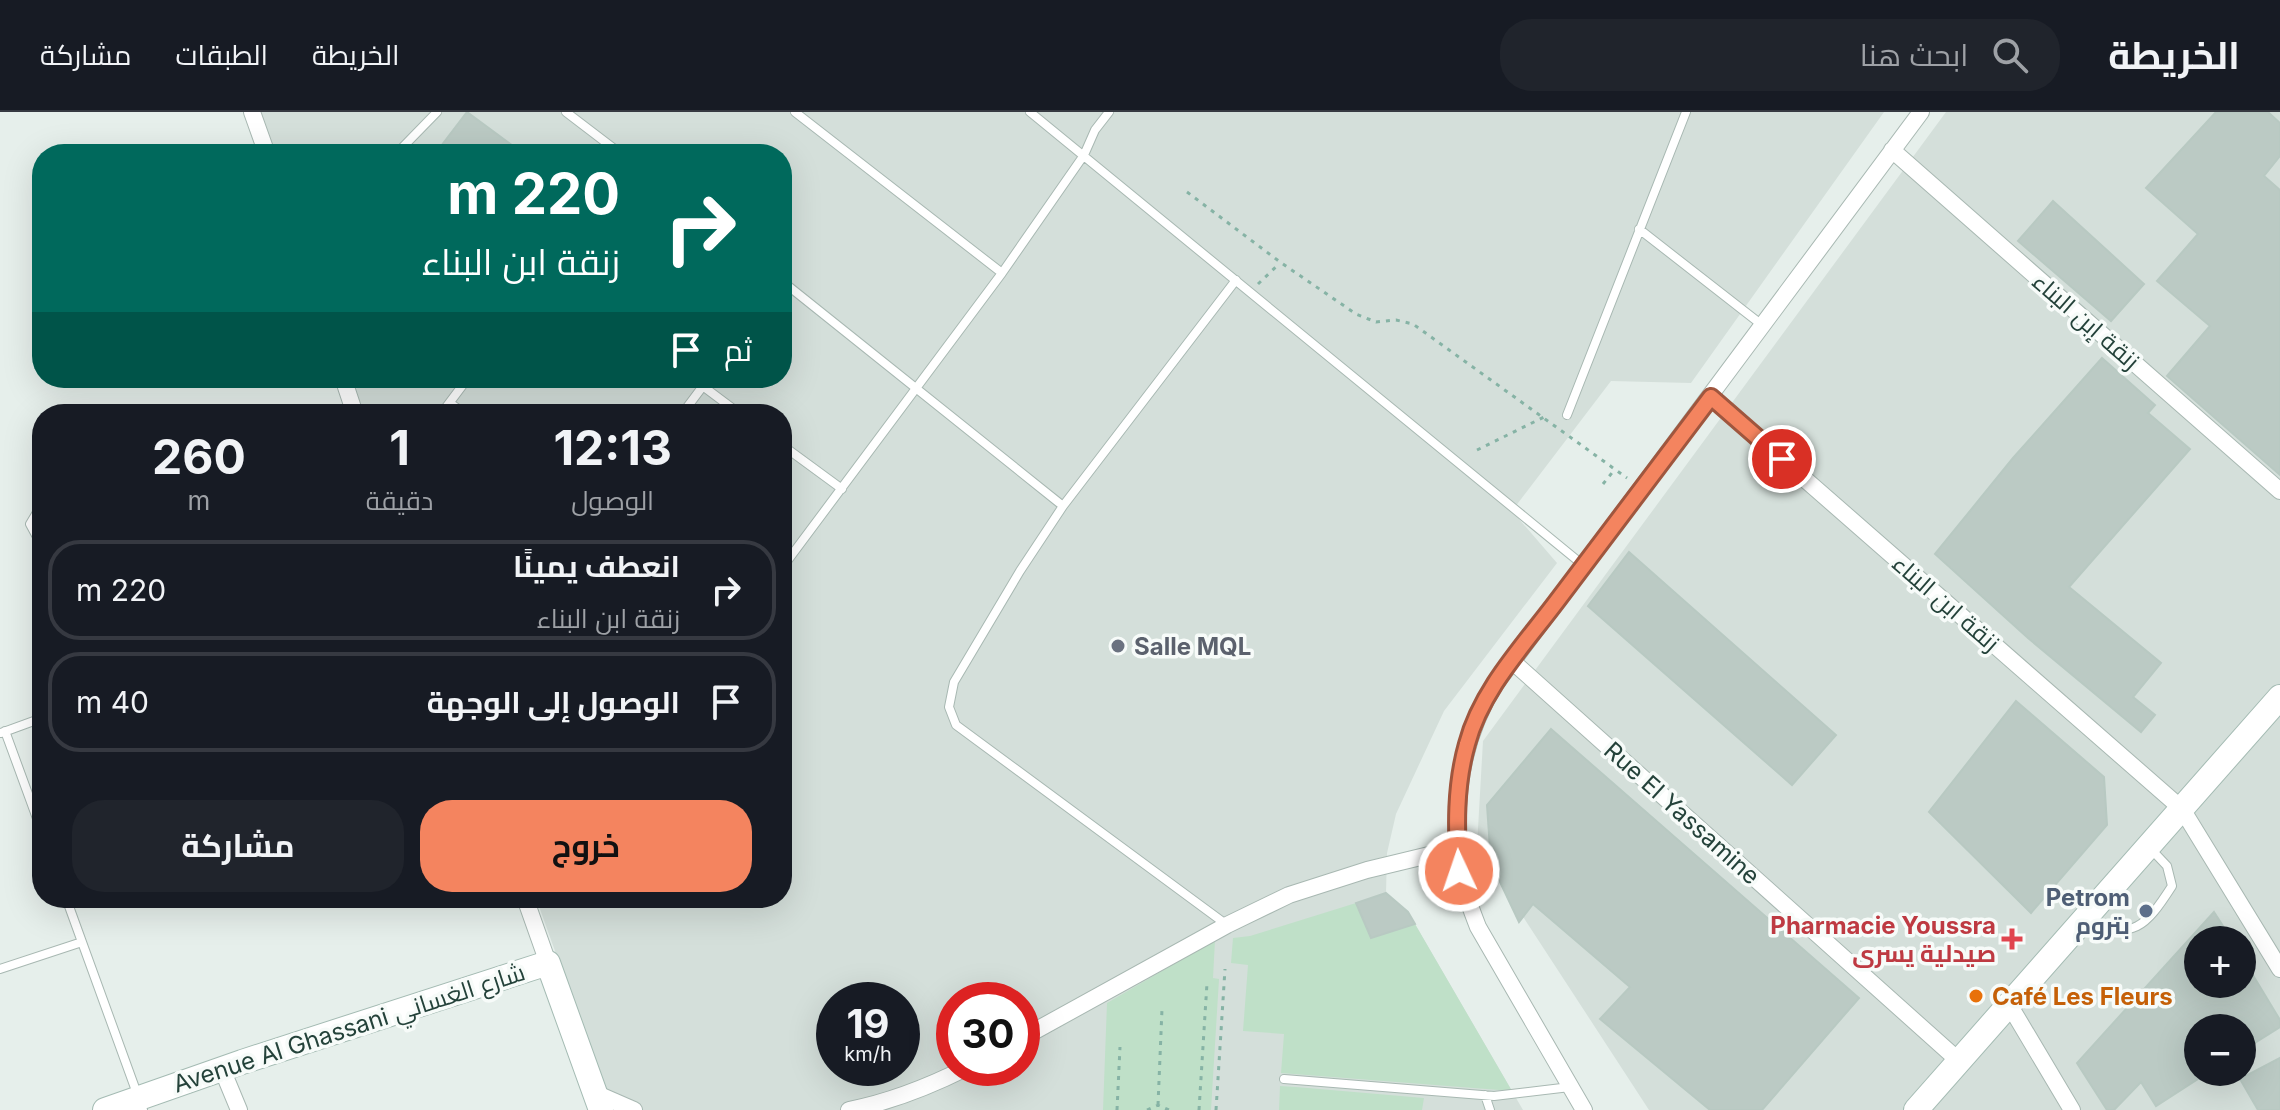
<!DOCTYPE html>
<html lang="ar">
<meta charset="utf-8">
<style>
:root{--surface:#171b24;--page:#20242c;--text:#f1f3f6;--muted:#9ea1a6;--line:#363941;--accent:#f4845f}
body{margin:0;font-family:Inter,Cairo,sans-serif;background:var(--page);color:var(--text);direction:rtl;height:100vh;display:flex;flex-direction:column;font-size:30px;white-space:nowrap}
*{box-sizing:border-box;margin:0}
p{font-size:26px;color:var(--muted)}
.icon{flex:none;width:44px;height:44px;fill:none;stroke:currentColor;stroke-width:2;stroke-linecap:round;stroke-linejoin:round}
.map{position:relative;flex:1;overflow:hidden;direction:ltr}
.drawer{position:absolute;left:32px;top:292px;width:760px;height:504px;display:flex;flex-direction:column;background:var(--surface);border-radius:32px;box-shadow:0 8px 32px #0002;direction:rtl}
.drawer>*{flex:none}
.guide{position:absolute;left:32px;top:32px;width:760px;height:244px;border-radius:32px;box-shadow:0 8px 32px #0002;direction:rtl;background:#00695c;color:#fff;overflow:hidden}
.fabs{position:absolute;left:2184px;top:814px;display:grid;gap:16px}
.fabs a{display:grid;place-items:center;width:72px;height:72px;border-radius:50%;background:var(--surface);box-shadow:0 8px 32px #0002;font-size:40px}
.speed{position:absolute;left:816px;top:870px;display:flex;gap:16px;font-size:40px;font-weight:700;text-align:center}
.speed>*{display:grid;place-content:center;width:104px;height:104px;border-radius:50%;background:var(--surface);box-shadow:0 8px 32px #0002;line-height:1}
.speed small{font-size:20px;font-weight:400}
.speed .limit{border:12px solid #d22;background:#fff;color:#111}
.pin{position:absolute;display:grid;place-items:center;width:68px;height:68px;color:#fff;margin:-34px;border:4px solid #fff;border-radius:50%;box-shadow:0 2px 8px #0007}
.me{position:absolute;width:88px;margin:-44px;rotate:357deg;stroke-linejoin:round;filter:drop-shadow(0 0 6px #0008)}
.turn{display:flex;align-items:center;gap:28px;height:168px;padding:0 40px;font-size:36px}
.turn .icon{width:104px;height:104px;stroke-width:2.5}
.turn b{display:block;font-size:56px;line-height:68px}
.then{display:flex;align-items:center;height:76px;padding:0 40px;background:#0003;gap:16px;font-size:30px}
.eta{display:flex;justify-content:space-evenly;align-items:center;height:136px;text-align:center}
.eta b{font-size:48px;font-weight:700;line-height:56px}
.primary-button{display:flex;gap:16px;margin-top:auto;padding:16px 40px}
.primary-button a{flex:1;height:92px;border-radius:32px;background:var(--accent);color:#111;font-size:32px;font-weight:700;line-height:92px;text-align:center}
.primary-button a+a{background:var(--page);color:var(--text)}
ul{padding:0;list-style:none}
li{display:flex;align-items:center;gap:24px;height:100px;margin:0 16px 12px;padding:0 24px;border:4px solid var(--line);border-radius:32px}
li div{flex:1}
li b{display:block;font-size:30px}
li em{font-style:normal}
header{display:flex;align-items:center;gap:48px;box-sizing:border-box;height:112px;padding:0 40px;background:var(--surface);border-bottom:2px solid var(--line)}
header strong{font-size:38px}
nav{display:flex;gap:44px;margin-inline-start:auto;font-size:28px}
.search{width:560px;height:72px;background:var(--page);display:flex;align-items:center;gap:20px;box-sizing:border-box;padding:0 28px;border-radius:32px;color:var(--muted);font-size:30px}
.map>svg:first-child{display:block}
.built{fill:#d4dfda;fill-rule:evenodd}
.green{fill:#bfe0c8}
.building{fill:#bbcac4;stroke:#b8c9c2;stroke-width:2}
.lines{fill:none;stroke-linecap:round;stroke-linejoin:round}
.lane-casing{stroke:#a8b8b2;stroke-width:10}
.street-casing{stroke:#a8b8b2;stroke-width:18}
.secondary-casing{stroke:#a4bbb3;stroke-width:26}
.path{stroke:#86b3a5;stroke-width:3;stroke-dasharray:4 6;stroke-linecap:butt}
.lane{stroke:#fff;stroke-width:8}
.street{stroke:#fff;stroke-width:16}
.secondary{stroke:#fff;stroke-width:24}
.route-casing{stroke:#9f563e;stroke-width:20}
.route{stroke:#f4845f;stroke-width:14}
.worship-dot{fill:#6b7280;stroke:#f7fbf9;stroke-width:3}
.service-dot{fill:#5c6f8a;stroke:#f7fbf9;stroke-width:3}
.health-dot{fill:#e0444e;stroke:#f7fbf9;stroke-width:3}
.food-dot{fill:#e8710a;stroke:#f7fbf9;stroke-width:3}
.labels{text-anchor:middle;dominant-baseline:central;stroke-width:7;stroke-linejoin:round;paint-order:stroke}
.street-label{font-size:24px;fill:#24423a;stroke:#f7fbf9}
.worship-label{font-size:24px;font-weight:bold;fill:#5b616d;stroke:#f7fbf9;text-anchor:start}
.service-label{font-size:24px;font-weight:bold;fill:#4e5e75;stroke:#f7fbf9;text-anchor:end}
.health-label{font-size:24px;font-weight:bold;fill:#be3a42;stroke:#f7fbf9;text-anchor:end}
.food-label{font-size:24px;font-weight:bold;fill:#c56008;stroke:#f7fbf9;text-anchor:start}
</style>
<header>
<strong>الخريطة</strong>
<div class="search"><svg class="icon" aria-label="search" viewBox="0 0 24 24"><circle cx="10" cy="10" r="6"/><path d="M15 15l6 6"/></svg>ابحث هنا</div>
<nav><a>الخريطة</a><a>الطبقات</a><a>مشاركة</a></nav>
</header>
<div class="map">
<svg width="2280" height="998" viewBox="0 0 2280 998">
<rect width="100%" height="100%" fill="#e6efeb"/>
<path class="built" d="M258,0H1884L1691,271L1611,269L1512,399L1557,451L1444,599L1396,702L1387,741L1386,781L1408,800L1523,998H612L536,786H782V302H360L347,266H782V42H270ZM834,888H902V956H834ZM954,888H1022V956H954Z
M1946,0H2280V998H1649L1477,734L1483,629ZM2198,828H2242V872H2198ZM2198,916H2242V960H2198Z"/>
<path class="green" d="M1356,791L1372,826L1415,812L1512,979L1281,961L1284,922L1243,919L1248,853L1231,851L1233,826L1250,824Z
M1215,828L1213,866L1219,867L1211,998H1103L1107,891Z
M1280,974L1296,975L1424,986L1422,998H1279Z"/>
<path class="building" d="M467,0L524,42H435Z
M2216,0H2268L2280,11V44L2264,64L2280,78V363L2167,264L2210,214L2157,169L2198,122L2146,76Z
M2053,89L2144,172L2111,209L2018,129Z
M2102,246L2155,293L2148,301L2190,337L2069,475L2161,551L2133,585L2155,603L2141,620L2028,526L1935,442L2013,346Z
M1629,440L1836,623L1792,673L1588,494Z
M2016,589L2104,665L2107,713L2031,801L1929,700Z
M1551,617L1859,886L1762,998H1710L1600,907L1630,875L1533,792L1519,810L1491,751L1487,693Z
M1386,781L1408,800L1415,812L1371,826L1356,791Z
M2214,800L2232,828H2198V872H2242V845L2280,908V915L2242,939V916H2198V967L2156,994L2141,970L2114,998H2107L2077,951Z
M2280,946V998H2258L2240,967Z"/>
<g class="lines">
<g class="lane-casing">
<path id="lane" d="M566,0L621,42
M795,0L1002,161
M1030,0L1583,453
M396,42L437,0
M1639,117L1762,213
M782,169L1063,394
M692,266L740,302
M450,291L465,302
M441,302L468,266
M682,302L709,266
M1567,303L1686,0
M782,333L842,377
M42,392L30,412L42,434
M782,456L1002,161L1084,43L1095,18L1109,0
M5,619L42,720
M1,621L42,606
M66,786L143,998
M2086,811C2134,827 2145,816 2172,774L2167,754L2149,735
M1227,813L956,613L949,595L954,570L1020,459L1063,394L1236,168
M0,857L82,830
M1284,967L1494,984L1570,975
M1485,983L1490,998"/>
</g>
<g class="street-casing">
<path id="street" d="M252,0L267,42
M1892,38L2280,379
M343,266L355,302
M1711,285L2182,697L2280,857
M1512,549L1959,949
M525,786L548,851
M2010,894L2072,998
M1022,926L1227,813L1289,783L1367,758L1458,736
M222,957L239,998
M595,981L634,998
M849,998C890,990 928,975 966,956
M1584,998L1478,815C1471,797 1464,779 1460,761C1457,749 1458,736 1458,723C1456,669 1466,621 1494,574L1921,0"/>
</g>
<g class="secondary-casing">
<path id="secondary" d="M105,998L242,950L548,851L601,998
M1916,998L2280,585"/>
</g>
<path class="path" d="M1187,80L1280,150L1356,202L1376,210L1396,208L1413,212L1627,366
M1258,172L1279,152
M1477,338L1544,305
M1603,372L1615,357
M1158,993L1162,897
M1117,998L1120,935
M1147,998L1158,993L1169,998
M1199,998L1207,871
M1216,998L1225,857"/>
<use href="#lane" class="lane"/>
<use href="#street" class="street"/>
<use href="#secondary" class="secondary"/>
</g>
<g class="lines">
<g class="route-casing">
<path id="route" d="M1459,759C1456,717 1455,674 1467,632C1481,578 1524,533 1557,489C1608,421 1660,353 1711,285L1782,347"/>
</g>
<use href="#route" class="route"/>
</g>
<circle class="worship-dot" cx="1118" cy="534" r="8"/>
<circle class="service-dot" cx="2146" cy="799" r="8"/>
<path class="health-dot" d="M2008 815h8v8h8v8h-8v8h-8v-8h-8v-8h8z"/>
<circle class="food-dot" cx="1976" cy="884" r="8"/>
<g class="labels">
<g class="street-label">
<text transform="translate(2086 209) rotate(41)">زنقة إبن البناء</text>
<text transform="translate(1946 491) rotate(41)">زنقة ابن البناء</text>
<text transform="translate(1682 701) rotate(42)">Rue El Yassamine</text>
<text transform="translate(349 916) rotate(-18)">Avenue Al Ghassani شارع الغساني</text>
</g>
<g class="worship-label">
<text x="1134" y="534">Salle MQL</text>
</g>
<g class="service-label">
<text x="2130" y="785">Petrom<tspan x="2130" dy="28">بتروم</tspan></text>
</g>
<g class="health-label">
<text x="1996" y="813">Pharmacie Youssra<tspan x="1996" dy="28">صيدلية يسرى</tspan></text>
</g>
<g class="food-label">
<text x="1992" y="884">Café Les Fleurs</text>
</g>
</g>
</svg>
<div class="fabs">
<a>+</a>
<a>−</a>
</div>
<div class="speed"><div>19<small>km/h</small></div><div class="limit">30</div></div>
<div class="pin" style="left:1782px;top:347px;background:#d93025"><svg class="icon" aria-label="arrive" viewBox="0 0 24 24"><path d="M6 21V4h12l-3 4 3 4H6"/></svg></div>
<svg class="me" style="left:1459px;top:759px" viewBox="-20 -20 40 40"><circle r="17" fill="#f4845f" stroke="#fff" stroke-width="3"/><path d="M0-11L8 9 0 5-8 9z" fill="#fff"/></svg>
<div class="guide">
<div class="turn"><svg class="icon" aria-label="right" viewBox="0 0 24 24"><path d="M7 20v-9h11M14 6l5 5-5 5"/></svg><div><b>220 m</b>زنقة ابن البناء</div></div>
<div class="then">ثم<svg class="icon" aria-label="arrive" viewBox="0 0 24 24"><path d="M6 21V4h12l-3 4 3 4H6"/></svg></div>
</div>
<section class="drawer">
<div class="eta">
<div><b>12:13</b><p>الوصول</p></div>
<div><b>1</b><p>دقيقة</p></div>
<div><b>260</b><p>m</p></div>
</div>
<ul>
<li><svg class="icon" aria-label="right" viewBox="0 0 24 24"><path d="M7 20v-9h11M14 6l5 5-5 5"/></svg><div><b>انعطف يمينًا</b><p>زنقة ابن البناء</p></div><em>220 m</em></li>
<li><svg class="icon" aria-label="arrive" viewBox="0 0 24 24"><path d="M6 21V4h12l-3 4 3 4H6"/></svg><div><b>الوصول إلى الوجهة</b></div><em>40 m</em></li>
</ul>
<div class="primary-button"><a>خروج</a><a>مشاركة</a></div>
</section>
</div>
